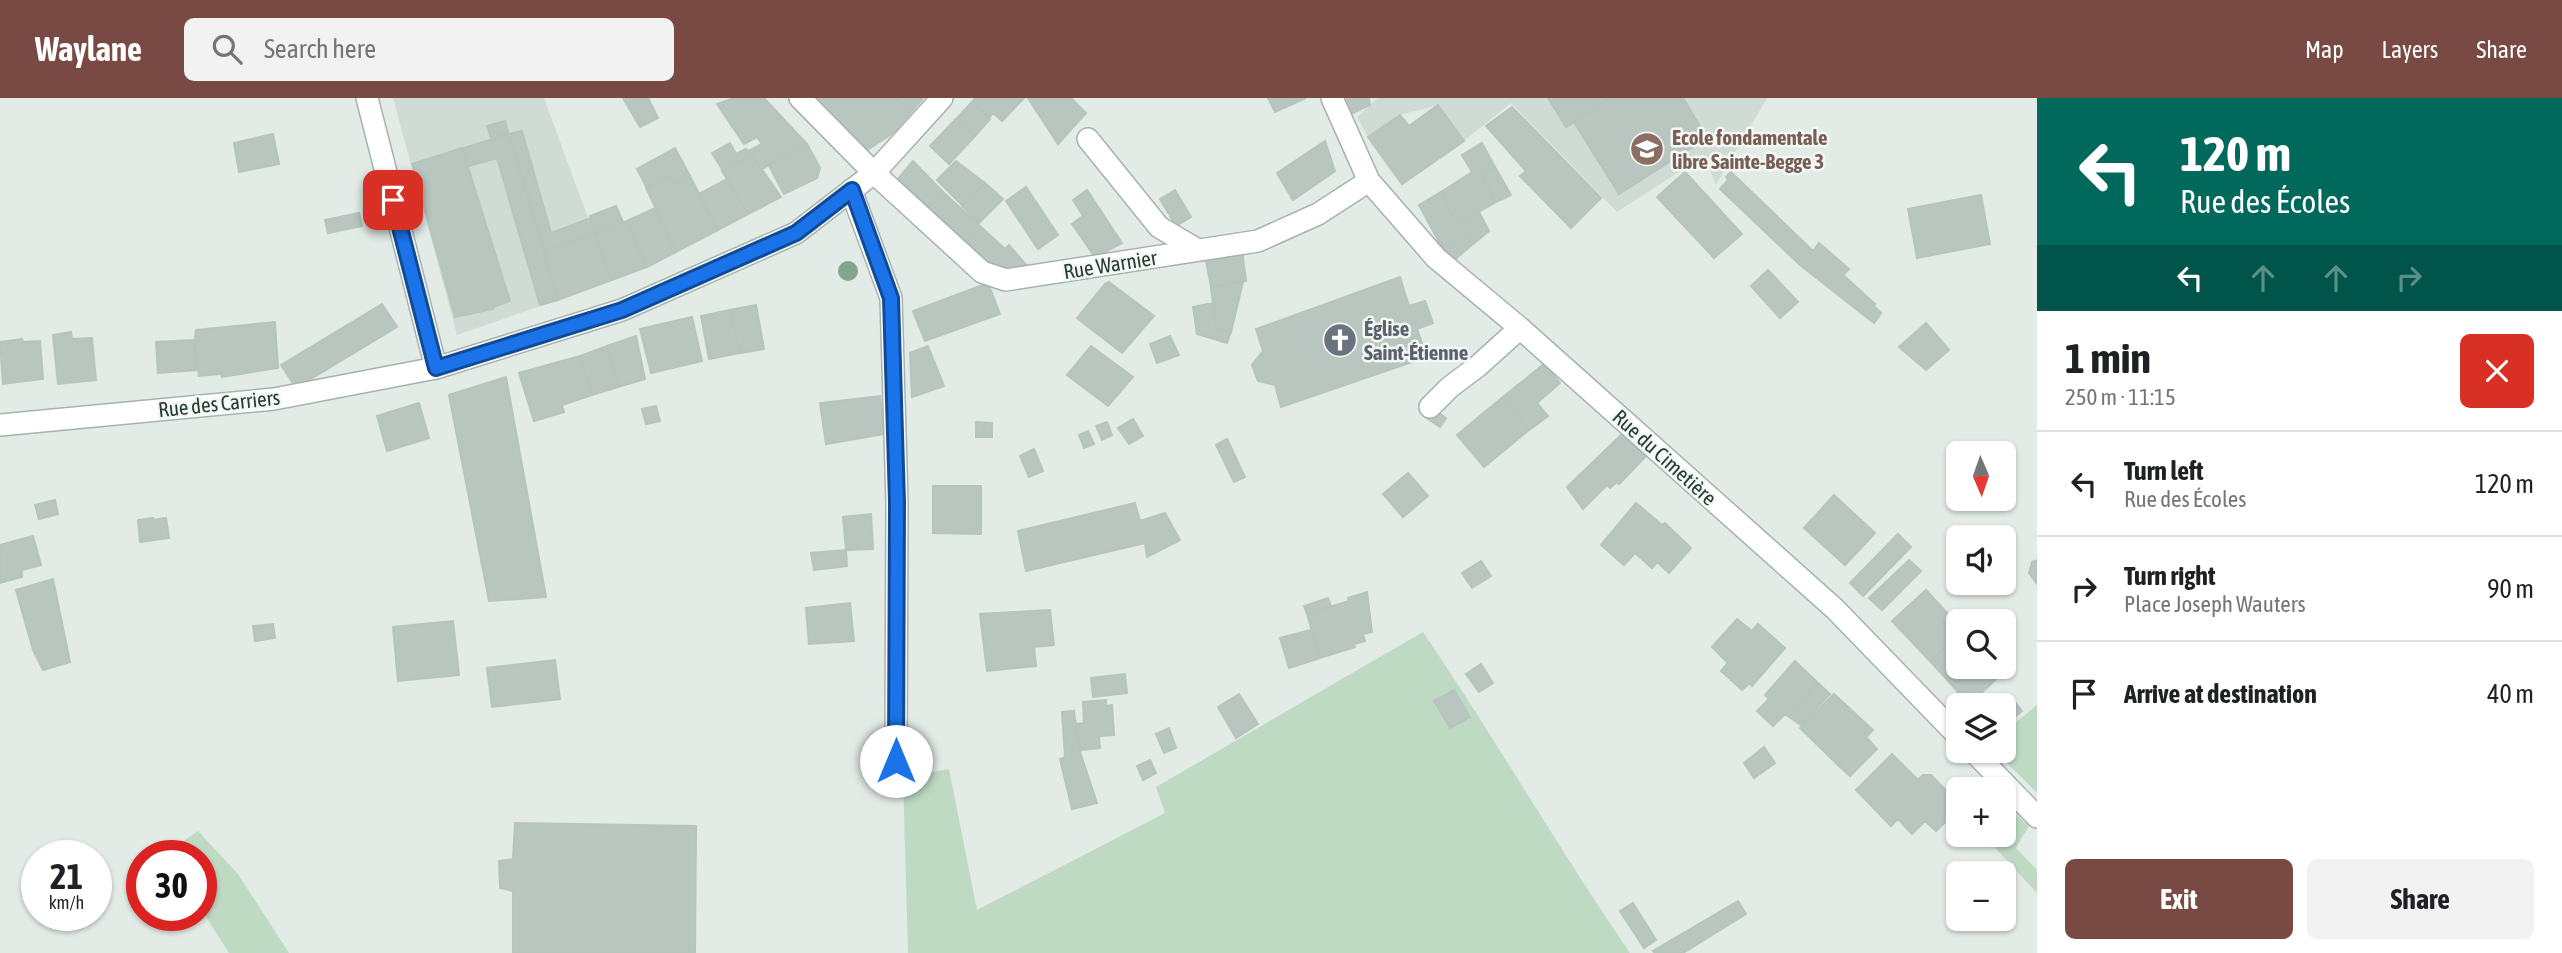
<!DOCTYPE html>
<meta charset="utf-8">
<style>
:root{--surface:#fff;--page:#f2f2f2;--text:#202124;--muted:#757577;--line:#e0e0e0;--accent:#784a43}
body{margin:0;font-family:"Asap Condensed",sans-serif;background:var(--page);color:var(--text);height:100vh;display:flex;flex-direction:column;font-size:26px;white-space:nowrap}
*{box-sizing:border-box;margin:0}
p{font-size:23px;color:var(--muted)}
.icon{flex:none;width:38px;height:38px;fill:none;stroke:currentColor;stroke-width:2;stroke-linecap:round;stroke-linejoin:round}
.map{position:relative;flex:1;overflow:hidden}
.side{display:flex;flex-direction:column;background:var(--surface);width:525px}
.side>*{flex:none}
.hud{background:#00695c;color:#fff;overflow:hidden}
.needle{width:46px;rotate:178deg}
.buttons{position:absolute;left:1946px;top:343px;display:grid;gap:14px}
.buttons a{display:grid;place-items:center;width:70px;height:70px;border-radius:10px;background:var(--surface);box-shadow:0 2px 5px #0004;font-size:35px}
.speed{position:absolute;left:21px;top:742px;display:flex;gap:14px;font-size:35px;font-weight:700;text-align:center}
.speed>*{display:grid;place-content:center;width:91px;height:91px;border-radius:50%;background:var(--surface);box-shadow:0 2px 5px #0004;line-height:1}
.speed small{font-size:18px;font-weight:400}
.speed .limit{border:10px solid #d22;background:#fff;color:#111}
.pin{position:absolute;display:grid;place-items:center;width:60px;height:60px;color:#fff;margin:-30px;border-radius:14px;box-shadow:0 4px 10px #0006}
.me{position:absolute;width:77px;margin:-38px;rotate:0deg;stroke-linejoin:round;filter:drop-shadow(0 0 5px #0008)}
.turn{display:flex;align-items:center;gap:24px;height:147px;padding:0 28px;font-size:32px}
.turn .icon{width:91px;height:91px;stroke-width:2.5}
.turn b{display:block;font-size:49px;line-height:60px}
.lanes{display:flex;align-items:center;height:66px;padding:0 28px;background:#0003;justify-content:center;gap:35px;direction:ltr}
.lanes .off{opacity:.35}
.round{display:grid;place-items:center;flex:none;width:74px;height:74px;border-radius:10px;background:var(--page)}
.overview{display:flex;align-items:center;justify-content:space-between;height:119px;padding:0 28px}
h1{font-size:42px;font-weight:700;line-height:52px}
.cta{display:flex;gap:14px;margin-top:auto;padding:14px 28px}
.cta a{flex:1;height:80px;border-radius:10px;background:var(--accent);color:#fff;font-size:28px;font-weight:700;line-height:80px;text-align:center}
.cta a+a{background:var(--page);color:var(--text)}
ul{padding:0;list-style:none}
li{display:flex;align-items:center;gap:21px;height:105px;padding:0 28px;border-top:2px solid var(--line)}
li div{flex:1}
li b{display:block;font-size:26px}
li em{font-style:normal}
header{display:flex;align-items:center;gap:42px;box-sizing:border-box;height:98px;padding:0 35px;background:var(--accent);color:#fff}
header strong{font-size:33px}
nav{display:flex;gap:38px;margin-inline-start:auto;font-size:24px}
.search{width:490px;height:63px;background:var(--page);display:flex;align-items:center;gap:18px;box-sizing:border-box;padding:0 24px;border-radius:10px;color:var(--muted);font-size:26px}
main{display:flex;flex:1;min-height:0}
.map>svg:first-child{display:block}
.built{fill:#d1dbd6}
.green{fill:#bedac3}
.building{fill:#b9c6c0;stroke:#b6c4bd;stroke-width:2}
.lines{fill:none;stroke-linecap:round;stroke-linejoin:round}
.minor-casing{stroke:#a6b3ad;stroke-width:24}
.minor{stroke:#fff;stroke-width:21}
.tree{fill:#82a68d}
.route-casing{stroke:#114b97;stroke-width:18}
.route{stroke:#1a73e8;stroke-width:12}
.labels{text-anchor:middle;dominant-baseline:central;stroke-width:5;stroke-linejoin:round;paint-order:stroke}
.education-label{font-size:21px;font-weight:bold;fill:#785e54;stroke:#f3f8f5;text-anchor:start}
.street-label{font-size:21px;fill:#253b33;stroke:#f3f8f5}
.worship-label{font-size:21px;font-weight:bold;fill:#5b616d;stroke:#f3f8f5;text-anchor:start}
</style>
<header>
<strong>Waylane</strong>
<div class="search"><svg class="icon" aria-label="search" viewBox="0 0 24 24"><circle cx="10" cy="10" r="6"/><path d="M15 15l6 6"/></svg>Search here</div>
<nav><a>Map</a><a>Layers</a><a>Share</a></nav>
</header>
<main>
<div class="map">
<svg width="2037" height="855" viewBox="0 0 2037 855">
<rect width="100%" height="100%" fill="#e3ebe7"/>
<path class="built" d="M393,0H544L594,136L558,202L457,237Z
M1378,0H1767L1716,87L1704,58L1617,114L1511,5L1464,43L1438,7L1400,17L1368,39L1357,19Z"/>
<path class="green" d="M1423,534C1495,640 1558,750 1630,855H908L903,680L949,671L977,812L1165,715L1156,689Z
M2037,607V695L1995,653H2004V634Z
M2006,707L2029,728L2016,750L2037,772V795L1983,737H2004V710Z
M198,733L238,776L289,855H229L201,811V758H168L166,755Z"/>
<path class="building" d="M623,0H648L658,20L640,29Z
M734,0H764L807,46L762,71L748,53L762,46L757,39L744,46L717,6Z
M814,0H894L912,13L893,35L869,51L860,50Z
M897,0H923L912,13Z
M975,0H1024L1002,23L993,15L990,19L972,4Z
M1028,0H1071L1086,15L1058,46Z
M1268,0H1306L1275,14Z
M1347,0H1369L1370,7L1351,16L1348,12Z
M1548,0H1611L1566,29Z
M1611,0H1683L1707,40L1619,96L1574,24Z
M972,4L990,21L975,38L956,21Z
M1438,7L1464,43L1402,86L1368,39L1400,17L1409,28Z
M1512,9L1601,100L1571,130L1520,78L1526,73L1486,28Z
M956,21L975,38L949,66L930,48Z
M505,23L508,34L491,40L487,28Z
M522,33L551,135L591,120L596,135L545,154L509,36Z
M273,36L279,66L239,74L234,45Z
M509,36L558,202L540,207L497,60L469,68L464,50Z
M1325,43L1335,73L1293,102L1277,75Z
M730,45L736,56L746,51L751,57L723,73L712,55Z
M1482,45L1495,69L1482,77L1496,104L1462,123L1452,117L1441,94L1472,74L1462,57Z
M807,46L820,70L817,80L784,96L768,66Z
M462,50L510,203L493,209V211L455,219L412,66Z
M675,50L690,78L674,86L669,77L647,90L637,71Z
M752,57L781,99L748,116L722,73Z
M913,63L944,95L929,110L898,81Z
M956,63L985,85L962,107L937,82Z
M1495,69L1511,97L1496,104L1482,77Z
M1685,74L1742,136L1714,160L1657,99Z
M1731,74L1813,153L1819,145L1849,171L1843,177L1875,206L1874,208L1881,215L1874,225L1800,167L1720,91L1728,82L1726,79Z
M669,77L674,86L690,78L718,132L676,154L646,90Z
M727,81L748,116L718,132L699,96Z
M985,85L1003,101L979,125L962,108Z
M1026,89L1058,137L1038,151L1006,103Z
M1087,92L1122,145L1095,159L1072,126L1083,118L1073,102Z
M1175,92L1191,119L1176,128L1160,101Z
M1441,94L1452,117L1462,123L1479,114L1489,133L1473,146L1465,137L1444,153L1419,107Z
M944,95L982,130L965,145L929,110Z
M1981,97L1990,146L1917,160L1908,111Z
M616,108L623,124L596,135L590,118Z
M655,110L676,154L647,169L627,123Z
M359,115L362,128L328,135L325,122Z
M627,123L647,169L612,182L594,135Z
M982,130L1005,151L1009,147L1028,169L991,170L965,145Z
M594,135L612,182L558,202L544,154Z
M1465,137L1473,146L1452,164L1444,153Z
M1242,152L1246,183L1211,189L1205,158Z
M1768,172L1798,204L1780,220L1751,188Z
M1400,179L1409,208L1425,203L1433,225L1417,231L1427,259L1281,309L1275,287L1258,283L1252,267L1263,253L1256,231Z
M1109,184L1154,218L1122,255L1077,220L1105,186Z
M1243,184L1231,234L1216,231L1211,189Z
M988,185L1000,216L925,243L913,213Z
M1213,205L1216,231L1231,234L1227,245L1197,236L1193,209Z
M382,206L397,229L296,290L281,267Z
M756,207L764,251L740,255L730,212Z
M730,212L740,255L709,261L701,218Z
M692,219L702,263L651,275L640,231Z
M275,224L278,270L222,279L221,276L199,278L194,245L196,232Z
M1926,225L1949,252L1926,272L1899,249Z
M71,234L72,241L92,240L96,282L58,286L53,237Z
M636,238L645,281L618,289L607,248Z
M1170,238L1179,257L1157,265L1150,246Z
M22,241L23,244L40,243L43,281L3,286L0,244Z
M194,242L197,272L158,275L156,244Z
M607,248L618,289L592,297L580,258Z
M928,248L944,288L912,299L910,255Z
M1091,248L1133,279L1108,308L1067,277Z
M580,258L592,297L562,307L564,314L534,323L519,275Z
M1544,266L1560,285L1537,305L1548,318L1529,332L1503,299Z
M506,279L546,499L489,503L449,297Z
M880,298L885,336L826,346L820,305Z
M1503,299L1529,332L1484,369L1457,337Z
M419,305L429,340L387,353L377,318Z
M656,308L660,323L646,326L642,311Z
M1433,311L1446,320L1440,329L1427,320Z
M1133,321L1143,338L1129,346L1118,330Z
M976,324L992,325V339H976Z
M1107,324L1112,337L1102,342L1096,328Z
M1088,333L1094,346L1084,350L1079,337Z
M1624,334L1648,356L1619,386L1617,384L1610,390L1607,387L1583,411L1567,389Z
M1227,341L1245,379L1234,384L1216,347Z
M1034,351L1043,373L1029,379L1020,358Z
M1408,375L1428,398L1403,419L1383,396Z
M933,388H981V436L933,435Z
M1834,397L1875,435L1845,467L1804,430Z
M55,402L58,416L39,421L35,407Z
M1135,405L1140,423L1165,415L1180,442L1147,459L1145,445L1026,473L1018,433Z
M1636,405L1662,427L1665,425L1691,450L1669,475L1657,464L1652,470L1635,455L1624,467L1601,447Z
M871,416L873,451L846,452L843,419Z
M153,420V422L166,420L169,440L140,444L138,422Z
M1898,436L1911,449L1863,498L1850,485Z
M33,438L41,467L22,472V479L0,485V447Z
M846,452L847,468L814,472L811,455Z
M1909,462L1921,473L1882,512L1869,500Z
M2037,462V486L2029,475L2032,464Z
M1481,463L1491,478L1472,490L1462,475Z
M53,481L70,564L43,572L33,552L16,492Z
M1926,492L1958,527V538L1930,563L1892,523Z
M1367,494L1372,534L1363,536L1365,543L1354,546L1355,549L1320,560L1307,516L1349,503L1348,500Z
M1328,500L1331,508L1307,516L1304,508Z
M850,505L854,543L809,546L806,510Z
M1050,512L1054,547L1034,549L1036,568L987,573L980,516Z
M1737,521L1752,533L1758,526L1785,550L1752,588L1750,585L1742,592L1721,573L1728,565L1712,549Z
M453,523L459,577L398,583L393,529Z
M273,526L275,540L255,543L253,528Z
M1311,532L1320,560L1289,570L1280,540Z
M1958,538V569H1997L2003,575L1969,606L1930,563Z
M555,562L560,601L492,609L487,570Z
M1795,563L1818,585L1797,609L1785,616L1773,628L1757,613L1769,601L1765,597Z
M1481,566L1493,585L1479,594L1466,576Z
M1125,576L1127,595L1093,599L1091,580Z
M1818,585L1830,596L1801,627L1785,616L1797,609Z
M1454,592L1470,619L1450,630L1434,603Z
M1239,596L1258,626L1236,640L1218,609Z
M1834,596L1873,632L1838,667L1800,630Z
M2010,598L2022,613L2004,627V607H1998Z
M1106,602V608L1112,607L1114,637L1099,638L1100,650L1081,652L1076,626L1084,625L1083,604Z
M1074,613L1079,651L1097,705L1072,711L1060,661L1065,659L1062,614Z
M1169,630L1176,650L1164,655L1156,636Z
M1866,639L1877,651L1850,678L1838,667Z
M1764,649L1775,665L1754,680L1744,665Z
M1892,656L1918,682L1923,677H1931L1958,705V711L1936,733L1925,723L1912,736L1898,721L1891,728L1856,692Z
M1150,662L1156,675L1143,682L1137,668Z
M515,725L696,728L695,855H513V793L500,790L499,763L513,761Z
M1738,803L1746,816L1683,855H1655L1653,853Z
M1633,805L1656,842L1644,850L1620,813Z"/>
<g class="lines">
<g class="minor-casing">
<path id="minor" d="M367,0L436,270
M800,0L874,75L982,174L1006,182L1258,143L1318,116L1369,83
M1332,0L1369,83L1436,160L1520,230L1835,511L1958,638
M1088,41L1159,129L1198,152
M851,92L891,200L897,404L896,662
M1430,309L1450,289L1478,268L1520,230
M0,327L274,301L436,270L622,212L796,135L874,75L942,0
M1973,653L2037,719"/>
</g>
<use href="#minor" class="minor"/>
</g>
<circle class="tree" cx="848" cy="173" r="10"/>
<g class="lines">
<g class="route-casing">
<path id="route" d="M393,102L436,270L622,212L796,135L852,92L891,200L897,404L896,663"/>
</g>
<use href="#route" class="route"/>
</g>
<defs>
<g id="school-disc" transform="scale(1.75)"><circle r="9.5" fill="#8d6e63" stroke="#f3f8f5"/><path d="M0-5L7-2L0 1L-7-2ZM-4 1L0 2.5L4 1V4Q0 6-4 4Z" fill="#fff"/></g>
<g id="church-disc" transform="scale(1.75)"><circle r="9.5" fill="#6b7280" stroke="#f3f8f5"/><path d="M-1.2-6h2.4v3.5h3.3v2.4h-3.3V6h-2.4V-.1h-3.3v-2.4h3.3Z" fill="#fff"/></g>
</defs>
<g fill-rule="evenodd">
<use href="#school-disc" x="1647" y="51"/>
<use href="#church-disc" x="1340" y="242"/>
</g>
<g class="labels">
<g class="education-label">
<text x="1672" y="39">Ecole fondamentale<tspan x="1672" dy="24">libre Sainte-Begge 3</tspan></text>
</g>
<g class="street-label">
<text transform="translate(1110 166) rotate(-9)">Rue Warnier</text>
<text transform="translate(219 305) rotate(-6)">Rue des Carriers</text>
<text transform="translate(1665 359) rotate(42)">Rue du Cimetière</text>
</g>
<g class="worship-label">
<text x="1364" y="230">Église<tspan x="1364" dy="24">Saint-Étienne</tspan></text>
</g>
</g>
</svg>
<div class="buttons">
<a><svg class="needle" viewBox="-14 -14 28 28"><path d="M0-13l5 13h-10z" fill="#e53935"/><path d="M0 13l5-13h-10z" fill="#757577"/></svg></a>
<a><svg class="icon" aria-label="sound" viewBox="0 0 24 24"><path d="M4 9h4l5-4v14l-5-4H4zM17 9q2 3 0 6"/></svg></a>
<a><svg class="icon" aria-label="search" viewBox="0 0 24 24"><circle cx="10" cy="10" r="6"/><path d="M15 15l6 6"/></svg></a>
<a><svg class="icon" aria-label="layers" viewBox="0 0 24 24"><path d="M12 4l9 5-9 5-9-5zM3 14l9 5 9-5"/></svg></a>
<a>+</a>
<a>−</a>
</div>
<div class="speed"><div>21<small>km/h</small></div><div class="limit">30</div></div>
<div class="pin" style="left:393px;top:102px;background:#d93025"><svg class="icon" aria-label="arrive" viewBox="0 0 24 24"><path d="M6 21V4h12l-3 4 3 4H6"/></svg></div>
<svg class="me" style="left:896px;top:663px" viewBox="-20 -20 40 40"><circle r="19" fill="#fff"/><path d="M0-13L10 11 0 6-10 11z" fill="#1a73e8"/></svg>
</div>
<section class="side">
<div class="hud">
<div class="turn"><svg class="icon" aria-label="left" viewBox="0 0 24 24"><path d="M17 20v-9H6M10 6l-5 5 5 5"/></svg><div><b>120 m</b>Rue des Écoles</div></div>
<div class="lanes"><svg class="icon" aria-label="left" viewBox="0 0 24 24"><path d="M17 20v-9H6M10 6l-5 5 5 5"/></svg><svg class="icon off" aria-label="ahead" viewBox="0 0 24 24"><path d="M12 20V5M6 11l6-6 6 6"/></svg><svg class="icon off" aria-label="ahead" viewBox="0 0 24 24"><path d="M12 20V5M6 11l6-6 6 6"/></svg><svg class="icon off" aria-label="right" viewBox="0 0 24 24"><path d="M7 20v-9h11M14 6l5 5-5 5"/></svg></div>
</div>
<div class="overview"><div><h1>1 min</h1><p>250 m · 11:15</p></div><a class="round" style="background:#d93025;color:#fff"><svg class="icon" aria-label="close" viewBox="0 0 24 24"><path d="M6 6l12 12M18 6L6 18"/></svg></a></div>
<ul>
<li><svg class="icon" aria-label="left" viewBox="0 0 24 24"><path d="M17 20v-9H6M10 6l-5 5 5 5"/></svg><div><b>Turn left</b><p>Rue des Écoles</p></div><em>120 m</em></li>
<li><svg class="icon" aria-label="right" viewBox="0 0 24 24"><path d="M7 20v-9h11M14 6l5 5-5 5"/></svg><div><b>Turn right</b><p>Place Joseph Wauters</p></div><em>90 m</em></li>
<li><svg class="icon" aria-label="arrive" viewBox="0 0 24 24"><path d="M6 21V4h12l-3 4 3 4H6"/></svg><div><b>Arrive at destination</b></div><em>40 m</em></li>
</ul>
<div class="cta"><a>Exit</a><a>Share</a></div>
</section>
</main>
